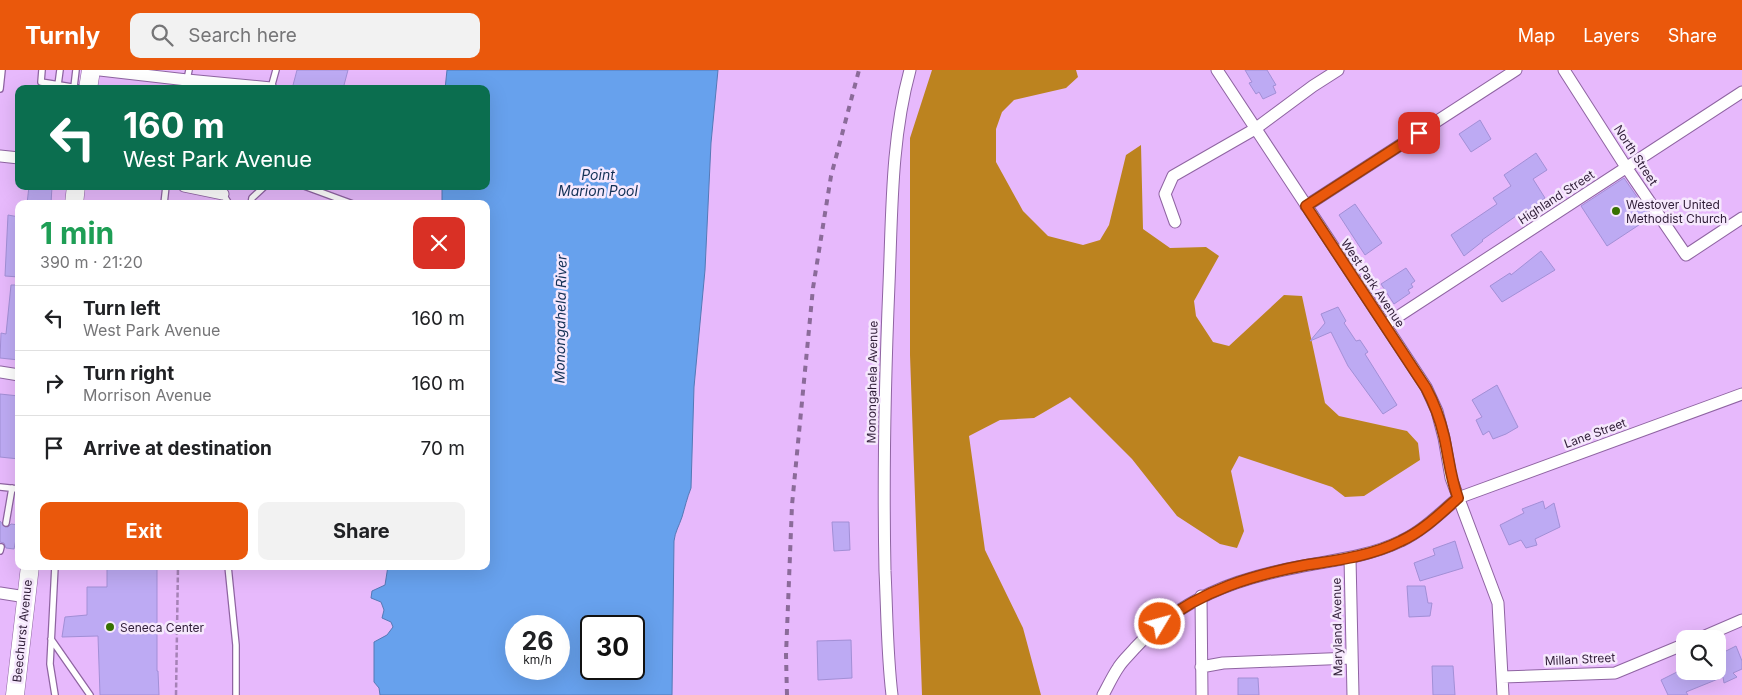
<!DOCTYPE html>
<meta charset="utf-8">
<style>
:root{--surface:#fff;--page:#f2f2f2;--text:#202124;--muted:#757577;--line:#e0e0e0;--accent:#ea580c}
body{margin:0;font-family:Inter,sans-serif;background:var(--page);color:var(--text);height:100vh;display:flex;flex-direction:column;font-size:19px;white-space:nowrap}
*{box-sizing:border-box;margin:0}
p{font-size:16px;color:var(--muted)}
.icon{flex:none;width:28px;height:28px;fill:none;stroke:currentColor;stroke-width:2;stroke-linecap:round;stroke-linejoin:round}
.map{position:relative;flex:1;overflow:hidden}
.sheet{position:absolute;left:15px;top:130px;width:475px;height:370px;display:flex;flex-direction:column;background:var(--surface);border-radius:10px;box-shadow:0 5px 20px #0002}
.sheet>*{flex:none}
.guide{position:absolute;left:15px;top:15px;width:475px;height:105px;border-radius:10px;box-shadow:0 5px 20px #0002;background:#0b6e4f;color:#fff;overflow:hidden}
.fabs{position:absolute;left:1676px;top:560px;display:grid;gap:10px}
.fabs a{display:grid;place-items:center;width:50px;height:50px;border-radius:10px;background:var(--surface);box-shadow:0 5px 20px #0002;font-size:25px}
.speed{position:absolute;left:505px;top:545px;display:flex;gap:10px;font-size:25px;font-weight:700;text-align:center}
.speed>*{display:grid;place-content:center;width:65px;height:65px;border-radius:50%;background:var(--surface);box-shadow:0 5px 20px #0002;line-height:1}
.speed small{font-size:12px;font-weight:400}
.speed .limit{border:2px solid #111;border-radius:8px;background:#fff;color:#111}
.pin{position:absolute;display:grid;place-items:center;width:42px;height:42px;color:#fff;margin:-21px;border-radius:10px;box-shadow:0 2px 8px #0006}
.me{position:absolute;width:55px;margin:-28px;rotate:53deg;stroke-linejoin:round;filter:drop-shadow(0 0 4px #0008)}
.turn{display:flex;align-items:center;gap:18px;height:105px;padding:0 25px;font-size:22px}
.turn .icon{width:65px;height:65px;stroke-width:2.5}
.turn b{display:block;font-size:35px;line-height:42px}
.round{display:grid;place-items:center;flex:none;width:52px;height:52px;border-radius:10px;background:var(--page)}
.overview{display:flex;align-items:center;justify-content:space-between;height:85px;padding:0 25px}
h1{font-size:30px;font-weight:700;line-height:38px;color:#1e9e55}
.action{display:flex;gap:10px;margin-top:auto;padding:10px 25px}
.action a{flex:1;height:58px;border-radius:10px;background:var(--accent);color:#fff;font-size:20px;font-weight:700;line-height:58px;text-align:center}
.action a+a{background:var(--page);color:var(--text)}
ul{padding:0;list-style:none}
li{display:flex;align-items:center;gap:15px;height:65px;padding:0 25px;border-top:1px solid var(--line)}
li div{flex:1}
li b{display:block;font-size:19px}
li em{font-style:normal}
header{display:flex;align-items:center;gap:30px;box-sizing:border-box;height:70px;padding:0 25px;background:var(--accent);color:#fff}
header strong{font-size:24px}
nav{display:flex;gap:28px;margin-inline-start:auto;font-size:18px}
.search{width:350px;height:45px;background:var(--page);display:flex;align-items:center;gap:12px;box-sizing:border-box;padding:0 18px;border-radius:10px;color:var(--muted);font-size:19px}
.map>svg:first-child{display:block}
.forest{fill:#bc831f}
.water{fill:#67a1ed;stroke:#5679b6;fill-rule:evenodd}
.building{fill:#bdaaf3;stroke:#a28fd6}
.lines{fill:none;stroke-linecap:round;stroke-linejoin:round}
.service-casing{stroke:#8f64a2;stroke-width:8}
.minor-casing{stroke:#8f64a2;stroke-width:13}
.primary-casing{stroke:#8f64a2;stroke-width:19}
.path{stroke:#a682b6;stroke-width:2.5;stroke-dasharray:5 2.5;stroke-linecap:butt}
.service{stroke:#fff;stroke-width:5.5}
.minor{stroke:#fff;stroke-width:11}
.primary{stroke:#fff;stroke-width:18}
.rail{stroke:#8b6b99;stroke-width:4;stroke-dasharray:6 6;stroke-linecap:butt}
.route-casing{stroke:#983908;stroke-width:12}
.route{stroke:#ea580c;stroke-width:9}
.poi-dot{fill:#377100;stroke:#f6e8fd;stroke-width:2}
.labels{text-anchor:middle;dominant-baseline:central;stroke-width:5;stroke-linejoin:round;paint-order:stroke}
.street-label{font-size:12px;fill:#2f1d37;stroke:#f6e8fd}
.poi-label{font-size:12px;fill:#2f1d37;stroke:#f6e8fd;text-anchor:start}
.water-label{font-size:14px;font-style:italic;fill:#133156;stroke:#f6e8fd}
</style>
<header>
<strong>Turnly</strong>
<div class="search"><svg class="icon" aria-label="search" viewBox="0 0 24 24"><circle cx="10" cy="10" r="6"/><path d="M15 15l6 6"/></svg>Search here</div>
<nav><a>Map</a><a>Layers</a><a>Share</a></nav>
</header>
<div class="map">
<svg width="1742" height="625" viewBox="0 0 1742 625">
<rect width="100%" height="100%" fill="#e7b9fc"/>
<path class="forest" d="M932,0H1076L1078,7L1066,18L1014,30L1002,42L996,59V92L1023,141L1048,166L1083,175L1100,170L1109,155L1126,85L1141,75L1143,159L1170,178L1206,177L1219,186L1194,231L1196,246L1213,272L1229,276L1284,225L1302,226L1325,333L1339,346L1407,361L1418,373L1420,390L1364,426L1345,427L1332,417L1239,386L1231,401L1244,461L1237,478L1220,474L1177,446L1132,389L1070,327L1034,348L1000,350L969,366L985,480L1023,558L1041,625H922L910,285V68Z"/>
<path class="water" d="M447,0H718L711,73L705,200L694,317L691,418C687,428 685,437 682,447C679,456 675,462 674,471L672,625H380L379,618L374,612V572L387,565L393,557L391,552L382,548L384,540L381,532L371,528L372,521L385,515L388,496H486V134H437V132H442V116H486V19H445ZM516,556H559V599H516ZM591,556H634V599H591Z"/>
<path class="building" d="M297,0H348L343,19H292Z
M1245,0H1267L1276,15L1273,16L1276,23L1263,29L1259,22L1256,24L1249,13L1252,12Z
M1480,50L1491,69L1471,82L1459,64Z
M1536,83L1547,100L1533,109L1545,128L1527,141L1526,139L1482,170L1483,171L1464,186L1451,165L1497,134L1493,128L1511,116L1504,105Z
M1624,108L1651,147L1607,176L1581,136Z
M29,116H52L51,134H27Z
M1355,134L1382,173L1365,185L1339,145Z
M8,145L19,147V207L5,206Z
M1541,181L1555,200L1502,232L1490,216L1510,203L1511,205Z
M1406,198L1415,211L1411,214L1413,217L1408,220L1410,223L1394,234L1381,214Z
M11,215H19V290L0,288L1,263L6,264Z
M1338,237L1346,251L1344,253L1356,271L1360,270L1368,282L1365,284L1397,335L1383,344L1348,296L1331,262L1310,271L1325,253L1321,244Z
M1497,315L1518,357L1506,364L1493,369L1489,361L1483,365L1476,350L1482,347L1472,330Z
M0,324L19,326V389L0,387Z
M1543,431L1545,439L1554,433L1560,457L1535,469L1537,475L1526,478L1521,470L1509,475L1500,455L1524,443L1522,439Z
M0,451L5,457H8L11,454L19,455L14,479L6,478L4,473L0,472Z
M832,452H849L850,480L834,481Z
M1455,471L1463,498L1420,511L1414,493L1435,485L1433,479Z
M107,496H157V601H158L159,625H100L98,566L62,567L65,547L87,545V517H107Z
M1407,516H1425L1428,533H1432L1430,546L1409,547Z
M851,570L852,608L818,610L817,571Z
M1736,576L1742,591V599L1733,603L1737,607L1724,613L1723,607L1686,622L1688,625H1668L1661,610L1677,602L1680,607L1691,601H1718V585Z
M1432,596H1453L1455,625H1433Z
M1238,608H1258L1259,625H1238Z"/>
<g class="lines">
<g class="service-casing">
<path id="service" d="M42,0L41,12L84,19
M58,15L60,0
M74,17L76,0
M271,18L276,0
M0,19L2,0
M185,19L189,0
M304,116L353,134
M223,124L229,134
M164,134L166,116
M251,134L252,128L265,116
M0,417L19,419
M6,453L12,418
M0,481L1,477
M55,496L50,594L55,625
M228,496L236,575V625
M51,569L90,625"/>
</g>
<g class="minor-casing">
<path id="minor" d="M100,0L187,10L271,18
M1217,0L1426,317L1437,341L1444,368L1451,408L1498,533L1503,625
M1564,0L1626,97L1686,185L1742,148
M0,86L19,88
M184,116L223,124
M1306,136L1516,0
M1175,152L1165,124L1173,106L1255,59L1313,16L1338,0
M1385,255L1742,22
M0,302L19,305
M1350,488L1353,625
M0,523L26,527
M1201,526L1202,625
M1698,569L1742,550
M1201,597L1223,593L1351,588
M1502,607L1615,603L1685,574
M892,625C887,584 887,542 885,501C883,405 885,309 889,214C892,143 891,69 910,0
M1103,625C1108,616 1112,607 1118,598C1122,591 1129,585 1135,578C1180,529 1234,509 1298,497C1333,490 1368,487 1401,471C1423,461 1440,443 1458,428L1742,324"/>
</g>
<g class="primary-casing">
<path id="primary" d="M88,19L91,0
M74,134L76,116
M15,625L30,496"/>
</g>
<path class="path" d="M176,625L178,496"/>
<use href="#service" class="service"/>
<use href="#minor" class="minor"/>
<use href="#primary" class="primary"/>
<path class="rail" d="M787,625L786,585L792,435L813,218L831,106L859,0"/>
</g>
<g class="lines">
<g class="route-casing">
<path id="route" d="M1160,554C1203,520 1253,505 1306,495C1339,490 1371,486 1401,471C1423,461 1441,443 1458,428C1450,406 1449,388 1444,366C1440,349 1434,333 1426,318L1306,136L1419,63"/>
</g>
<use href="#route" class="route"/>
</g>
<g class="poi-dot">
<circle cx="1616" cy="141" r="5"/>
<circle cx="110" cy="557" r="5"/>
</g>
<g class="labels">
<g class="street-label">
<text transform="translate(1636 85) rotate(57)">North Street</text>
<text transform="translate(1556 127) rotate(-33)">Highland Street</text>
<text transform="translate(1373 213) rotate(56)">West Park Avenue</text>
<text transform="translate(872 312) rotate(-89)">Monongahela Avenue</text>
<text transform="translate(1595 363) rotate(-20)">Lane Street</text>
<text transform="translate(1337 557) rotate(-91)">Maryland Avenue</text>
<text transform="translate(22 561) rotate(-84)">Beechurst Avenue</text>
<text transform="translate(1580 589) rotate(-3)">Millan Street</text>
</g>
<g class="poi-label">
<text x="1626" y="134">Westover United<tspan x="1626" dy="14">Methodist Church</tspan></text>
<text x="120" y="557">Seneca Center</text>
</g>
<g class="water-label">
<text x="598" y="104">Point<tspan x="598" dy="16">Marion Pool</tspan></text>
<text transform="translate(560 249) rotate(-89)">Monongahela River</text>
</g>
</g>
</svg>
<div class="fabs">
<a><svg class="icon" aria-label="search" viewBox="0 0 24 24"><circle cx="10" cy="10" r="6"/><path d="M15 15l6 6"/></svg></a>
</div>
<div class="speed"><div>26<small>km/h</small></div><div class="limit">30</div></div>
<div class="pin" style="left:1419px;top:63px;background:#d93025"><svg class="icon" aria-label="arrive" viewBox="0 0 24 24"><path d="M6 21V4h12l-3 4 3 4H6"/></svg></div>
<svg class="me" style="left:1160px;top:554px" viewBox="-20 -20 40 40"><circle r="17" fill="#ea580c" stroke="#fff" stroke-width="3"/><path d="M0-11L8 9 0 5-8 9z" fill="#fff"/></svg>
<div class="guide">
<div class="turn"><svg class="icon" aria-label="left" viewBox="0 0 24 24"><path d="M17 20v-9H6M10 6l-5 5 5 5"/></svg><div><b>160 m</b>West Park Avenue</div></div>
</div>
<section class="sheet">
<div class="overview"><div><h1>1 min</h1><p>390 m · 21:20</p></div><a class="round" style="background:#d93025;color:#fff"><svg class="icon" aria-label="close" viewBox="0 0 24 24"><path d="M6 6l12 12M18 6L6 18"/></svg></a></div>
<ul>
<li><svg class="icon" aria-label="left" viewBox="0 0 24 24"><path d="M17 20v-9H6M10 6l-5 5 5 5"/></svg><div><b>Turn left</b><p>West Park Avenue</p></div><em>160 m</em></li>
<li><svg class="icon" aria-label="right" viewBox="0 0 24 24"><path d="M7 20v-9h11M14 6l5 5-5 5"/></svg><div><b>Turn right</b><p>Morrison Avenue</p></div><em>160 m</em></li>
<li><svg class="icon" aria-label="arrive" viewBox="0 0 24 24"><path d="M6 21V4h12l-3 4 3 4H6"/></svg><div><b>Arrive at destination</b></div><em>70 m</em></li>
</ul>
<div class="action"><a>Exit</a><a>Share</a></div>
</section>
</div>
